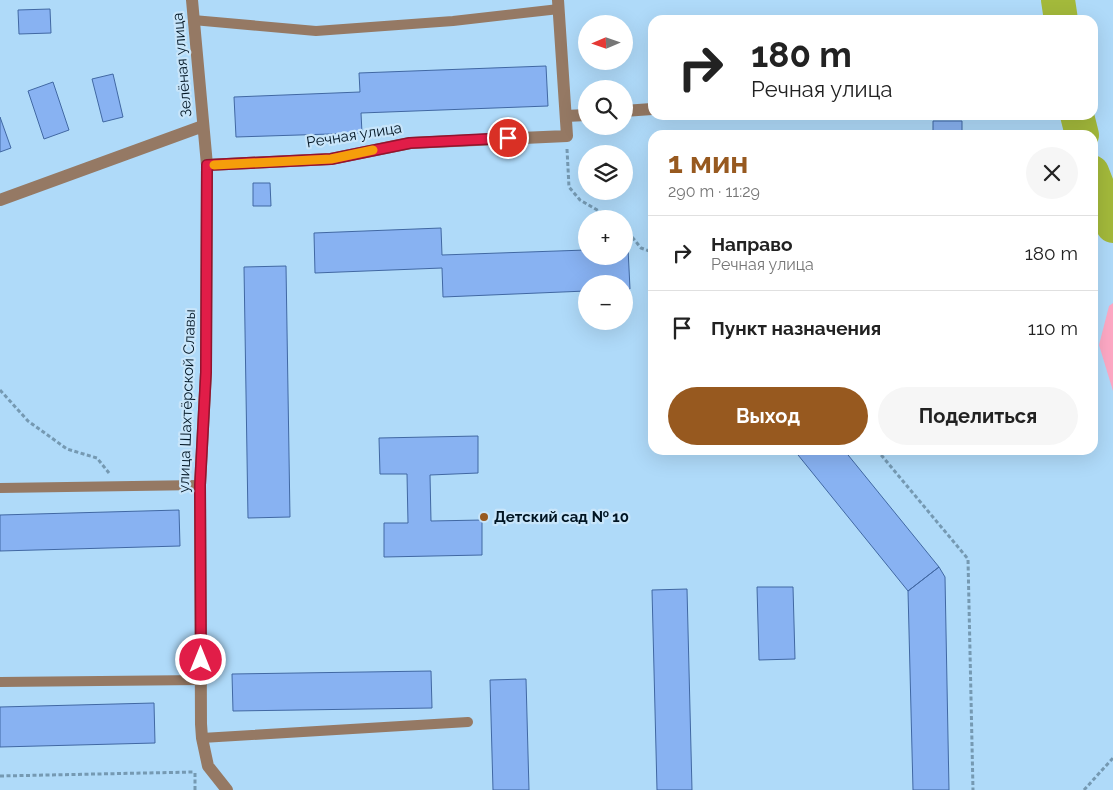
<!DOCTYPE html>
<html lang="ru">
<meta charset="utf-8">
<style>
:root{--surface:#fff;--page:#f6f6f6;--text:#222;--muted:#767676;--line:#e0e0e0;--accent:#97591f}
body{margin:0;font-family:Raleway,sans-serif;background:var(--page);color:var(--text);height:100vh;display:flex;flex-direction:column;font-size:19px;white-space:nowrap}
*{box-sizing:border-box;margin:0}
p{font-size:16px;color:var(--muted)}
.icon{flex:none;width:28px;height:28px;fill:none;stroke:currentColor;stroke-width:2;stroke-linecap:round;stroke-linejoin:round}
.map{position:relative;flex:1;overflow:hidden}
.panel{position:absolute;left:648px;top:130px;width:450px;height:325px;display:flex;flex-direction:column;background:var(--surface);border-radius:15px;box-shadow:0 5px 20px #0002}
.panel>*{flex:none}
.banner{position:absolute;left:648px;top:15px;width:450px;height:105px;border-radius:15px;box-shadow:0 5px 20px #0002;background:#fff;color:var(--text);overflow:hidden}
.needle{width:32px;rotate:268deg}
.buttons{position:absolute;left:578px;top:15px;display:grid;gap:10px}
.buttons a{display:grid;place-items:center;width:55px;height:55px;border-radius:50%;background:var(--surface);box-shadow:0 5px 20px #0002;font-size:25px}
.pin{position:absolute;display:grid;place-items:center;width:42px;height:42px;color:#fff;margin:-21px;border:2px solid #fff;border-radius:50%;box-shadow:0 1px 5px #0007}
.me{position:absolute;width:55px;margin:-28px;rotate:0deg;stroke-linejoin:round;filter:drop-shadow(0 0 4px #0008)}
.turn{display:flex;align-items:center;gap:18px;height:105px;padding:0 20px;font-size:22px}
.turn .icon{width:65px;height:65px;stroke-width:2.5}
.turn b{display:block;font-size:35px;line-height:42px}
.round{display:grid;place-items:center;flex:none;width:52px;height:52px;border-radius:26px;background:var(--page)}
.head{display:flex;align-items:center;justify-content:space-between;height:85px;padding:0 20px}
h1{font-size:30px;font-weight:700;line-height:38px;color:var(--accent)}
.button{display:flex;gap:10px;margin-top:auto;padding:10px 20px}
.button a{flex:1;height:58px;border-radius:30px;background:var(--accent);color:#fff;font-size:20px;font-weight:700;line-height:58px;text-align:center}
.button a+a{background:var(--page);color:var(--text)}
ul{padding:0;list-style:none}
li{display:flex;align-items:center;gap:15px;height:75px;padding:0 20px;border-top:1px solid var(--line)}
li div{flex:1}
li b{display:block;font-size:19px}
li em{font-style:normal}
.map>svg:first-child{display:block}
.green{fill:#fea9c5}
.lines{fill:none;stroke-linecap:round;stroke-linejoin:round}
.river{stroke:#a3b93b;stroke-width:34}
.building{fill:#88b2f2;stroke:#4168a3}
.path{stroke:#7599b2;stroke-width:3;stroke-dasharray:4 2.5;stroke-linecap:butt}
.lane{stroke:#957964;stroke-width:10}
.street{stroke:#957964;stroke-width:12}
.route-casing{stroke:#92132f;stroke-width:12}
.route{stroke:#e11d48;stroke-width:9}
.slow{stroke:#f59e0b;stroke-width:9}
.poi-dot{fill:#97591f;stroke:#c8e5fa;stroke-width:2}
.labels{text-anchor:middle;dominant-baseline:central;stroke-width:4.5;stroke-linejoin:round;paint-order:stroke}
.street-label{font-size:15px;fill:#001422;stroke:#c8e5fa}
.poi-label{font-size:15px;font-weight:bold;fill:#001422;stroke:#c8e5fa;text-anchor:start}
</style>
<div class="map">
<svg width="1113" height="790" viewBox="0 0 1113 790">
<rect width="100%" height="100%" fill="#afdaf9"/>
<path class="green" d="M1113,303V391L1099,345L1109,306Z"/>
<g class="lines">
<path class="river" d="M1058,0L1061,20
M1077,115L1082,135
M1092,172L1113,226"/>
</g>
<path class="building" d="M50,9L51,33L19,34L18,10Z
M546,66L548,106L361,113L362,133L236,137L234,97L360,92L359,73Z
M113,74L123,117L103,122L92,79Z
M53,82L69,130L44,139L28,91Z
M0,117L11,148L0,152Z
M933,121H962V135H933Z
M253,183H270L271,206H253Z
M441,228L442,255L586,250V256H624V248H628L630,289L624,290V284H586V291L443,297L442,268L315,273L314,233Z
M286,266L290,517L248,518L244,267Z
M478,436V473L430,475L431,521L482,520V555L384,557V523H408L407,474H380L379,438Z
M794,450H844L939,567L908,591Z
M179,510L180,546L0,551V515Z
M939,567L945,577L949,790H913L908,591Z
M757,587H793L795,659L759,660Z
M687,589L692,790H657L652,590Z
M431,671L432,708L233,711L232,674Z
M526,679L529,790H493L490,680Z
M154,703L155,743L0,747V707Z"/>
<g class="lines">
<path class="path" d="M567,149L569,187L580,200L613,219
M624,227L641,248L652,252
M0,390L28,421L67,449L97,458L109,473
M877,450L968,559L973,790
M195,773V790
M0,776L194,772
M1084,790L1113,758"/>
<path class="lane" d="M193,20L316,31L453,21L559,9
M0,488L200,485
M0,682L201,680
M202,738L468,722"/>
<path class="street" d="M192,0L207,165L206,372L200,485L201,724L202,738L208,766L227,790
M624,111L652,109
M566,116L586,115
M207,165L331,159L410,143L567,136L558,0
M0,200L203,126"/>
</g>
<g class="lines">
<g class="route-casing">
<path id="route" d="M201,660L200,485L206,372L207,165L331,159L410,143L508,138"/>
</g>
<use href="#route" class="route"/>
<path class="slow" d="M214,165L331,159L373,150"/>
</g>
<circle class="poi-dot" cx="484" cy="517" r="5"/>
<g class="labels">
<g class="street-label">
<text transform="translate(182 65) rotate(-95)">Зелёная улица</text>
<text transform="translate(354 135) rotate(-9)">Речная улица</text>
<text transform="translate(187 401) rotate(-88)">улица Шахтёрской Славы</text>
</g>
<g class="poi-label">
<text x="494" y="517">Детский сад № 10</text>
</g>
</g>
</svg>
<div class="buttons">
<a><svg class="needle" viewBox="-14 -14 28 28"><path d="M0-13l5 13h-10z" fill="#e53935"/><path d="M0 13l5-13h-10z" fill="#767676"/></svg></a>
<a><svg class="icon" aria-label="search" viewBox="0 0 24 24"><circle cx="10" cy="10" r="6"/><path d="M15 15l6 6"/></svg></a>
<a><svg class="icon" aria-label="layers" viewBox="0 0 24 24"><path d="M12 4l9 5-9 5-9-5zM3 14l9 5 9-5"/></svg></a>
<a>+</a>
<a>−</a>
</div>
<div class="pin" style="left:508px;top:138px;background:#d93025"><svg class="icon" aria-label="arrive" viewBox="0 0 24 24"><path d="M6 21V4h12l-3 4 3 4H6"/></svg></div>
<svg class="me" style="left:201px;top:660px" viewBox="-20 -20 40 40"><circle r="17" fill="#e11d48" stroke="#fff" stroke-width="3"/><path d="M0-11L8 9 0 5-8 9z" fill="#fff"/></svg>
<div class="banner">
<div class="turn"><svg class="icon" aria-label="right" viewBox="0 0 24 24"><path d="M7 20v-9h11M14 6l5 5-5 5"/></svg><div><b>180 m</b>Речная улица</div></div>
</div>
<section class="panel">
<div class="head"><div><h1>1 мин</h1><p>290 m · 11:29</p></div><a class="round"><svg class="icon" aria-label="close" viewBox="0 0 24 24"><path d="M6 6l12 12M18 6L6 18"/></svg></a></div>
<ul>
<li><svg class="icon" aria-label="right" viewBox="0 0 24 24"><path d="M7 20v-9h11M14 6l5 5-5 5"/></svg><div><b>Направо</b><p>Речная улица</p></div><em>180 m</em></li>
<li><svg class="icon" aria-label="arrive" viewBox="0 0 24 24"><path d="M6 21V4h12l-3 4 3 4H6"/></svg><div><b>Пункт назначения</b></div><em>110 m</em></li>
</ul>
<div class="button"><a>Выход</a><a>Поделиться</a></div>
</section>
</div>
